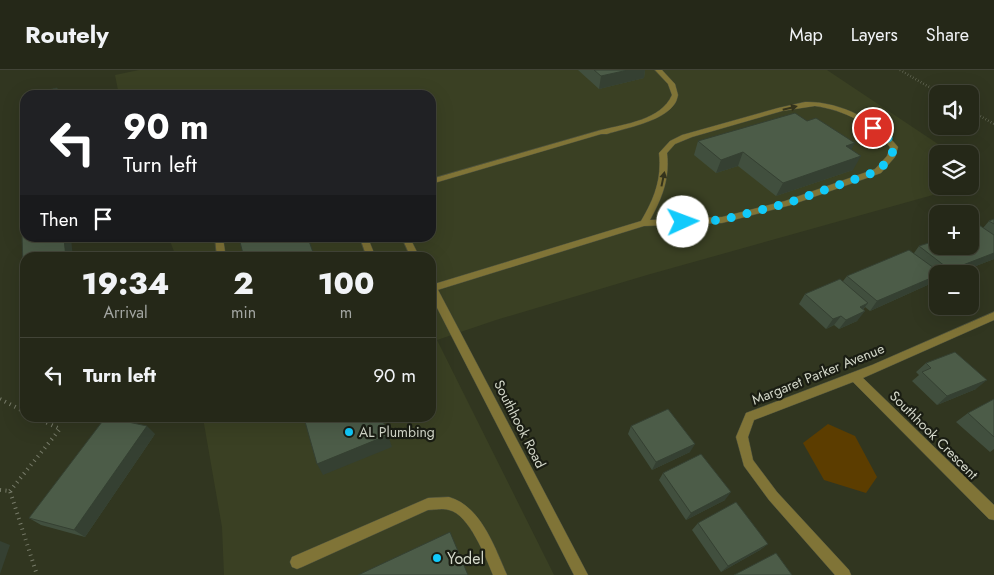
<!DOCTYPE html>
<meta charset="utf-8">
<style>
:root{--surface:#252818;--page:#2d3021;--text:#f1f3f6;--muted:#a3a6a2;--line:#424437}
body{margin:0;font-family:Jost,sans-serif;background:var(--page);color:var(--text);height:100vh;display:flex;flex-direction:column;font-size:19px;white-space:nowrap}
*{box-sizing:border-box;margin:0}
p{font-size:16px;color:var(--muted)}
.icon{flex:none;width:28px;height:28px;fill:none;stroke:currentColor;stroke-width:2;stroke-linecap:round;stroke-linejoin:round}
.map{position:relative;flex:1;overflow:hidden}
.panel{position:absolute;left:20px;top:182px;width:416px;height:170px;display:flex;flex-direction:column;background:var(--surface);border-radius:15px;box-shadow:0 5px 20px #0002,0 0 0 1px var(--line)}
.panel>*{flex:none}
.hud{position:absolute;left:20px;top:20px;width:416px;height:152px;border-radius:15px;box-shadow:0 5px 20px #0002,0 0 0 1px var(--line);background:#202124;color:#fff;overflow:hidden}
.buttons{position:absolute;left:929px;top:15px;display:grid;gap:10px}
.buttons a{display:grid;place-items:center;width:50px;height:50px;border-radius:10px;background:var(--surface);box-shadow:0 5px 20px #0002,0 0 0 1px var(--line);font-size:25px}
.pin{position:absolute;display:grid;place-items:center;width:42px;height:42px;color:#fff;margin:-21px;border:2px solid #fff;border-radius:50%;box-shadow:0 1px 5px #0007}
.me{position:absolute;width:55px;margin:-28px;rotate:88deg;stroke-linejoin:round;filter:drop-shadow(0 0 4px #0008)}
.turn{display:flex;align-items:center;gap:18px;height:105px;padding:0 20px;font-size:22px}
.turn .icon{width:65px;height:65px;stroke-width:2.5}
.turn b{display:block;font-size:35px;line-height:42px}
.then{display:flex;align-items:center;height:48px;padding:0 20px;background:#0003;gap:10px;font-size:19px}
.eta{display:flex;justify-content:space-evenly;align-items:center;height:85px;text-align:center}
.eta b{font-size:30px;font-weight:800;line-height:35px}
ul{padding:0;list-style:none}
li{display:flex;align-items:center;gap:15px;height:75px;padding:0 20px;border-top:1px solid var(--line)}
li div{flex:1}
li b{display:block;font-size:19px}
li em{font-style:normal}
header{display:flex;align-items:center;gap:30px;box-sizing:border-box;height:70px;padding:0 25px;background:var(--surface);border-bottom:1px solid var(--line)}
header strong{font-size:24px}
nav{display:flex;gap:28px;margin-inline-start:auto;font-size:18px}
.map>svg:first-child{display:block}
.built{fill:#3a4023}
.green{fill:#5c3d00}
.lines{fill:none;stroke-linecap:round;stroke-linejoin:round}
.service-casing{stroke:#4e533f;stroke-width:1}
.minor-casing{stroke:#4e533f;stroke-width:1}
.path-far1{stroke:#787c6a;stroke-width:2.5;stroke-dasharray:0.5 2.5;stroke-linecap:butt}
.path{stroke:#787c6a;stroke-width:4;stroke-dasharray:1 4.5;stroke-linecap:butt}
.service{fill:#807437;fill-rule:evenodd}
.minor{fill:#807437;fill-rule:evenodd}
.wall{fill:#414f3e}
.shaded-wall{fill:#354032}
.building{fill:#4c5c48;stroke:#354032}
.oneway{fill:#34331c}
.route{stroke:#11cafb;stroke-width:9;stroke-dasharray:0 16.2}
.poi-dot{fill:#11cafb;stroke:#1a1d13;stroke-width:2}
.labels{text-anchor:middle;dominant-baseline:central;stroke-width:4.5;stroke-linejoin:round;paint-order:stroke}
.street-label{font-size:14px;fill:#d4d8ca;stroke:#1a1d13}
.poi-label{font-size:14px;fill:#d4d8ca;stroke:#1a1d13;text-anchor:start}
.near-poi-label{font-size:16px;fill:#d4d8ca;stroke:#1a1d13;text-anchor:start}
</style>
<header>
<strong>Routely</strong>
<nav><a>Map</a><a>Layers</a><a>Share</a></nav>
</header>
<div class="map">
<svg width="994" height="505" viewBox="0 0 994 505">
<rect width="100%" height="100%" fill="#313620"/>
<path class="built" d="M139,0H827L953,84H938V116H965L647,205L496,250L437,270L554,505H224L222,457L203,348H431V188L176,187L169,168H431V25H119L115,5Z"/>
<path class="green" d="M828,354L855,366L877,407L866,423L824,410L803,373Z"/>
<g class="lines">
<g class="service-casing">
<path id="service" d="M655,0H662L675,14L678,25C677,29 676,33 673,36C660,52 626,58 607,64H601V60C625,54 661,50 672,25L668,14Z
M805,32C839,31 877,50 898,77L895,87L881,103L791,135L722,153L644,156L431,222V215L641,151C654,129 662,109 659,83L670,71L682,65L778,38ZM815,36C844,40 872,54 890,77L887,86L875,99L785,131L722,147L650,150C662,128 670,109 667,83L675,74L692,67L782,41Z
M215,168H223L226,188H217Z
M360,168H368L376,188H367Z
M449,427C481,436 495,478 507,505H493C486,488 469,444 449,440C442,438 435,440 428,440L302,497L297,499L292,497L290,492L292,487L428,428Z"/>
</g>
<g class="minor-casing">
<path id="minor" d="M601,60L608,62L431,114V109Z
M402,168H410L420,188H411Z
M431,213L436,216L588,505H574L431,226Z
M994,242V250L863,308L994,435V450L989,449L853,312L754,350L748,367L753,390L777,422L849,500L851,505H835L769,430L744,396L736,367L746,343L872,295Z"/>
</g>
<path class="path-far1" d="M900,0L941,24
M970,40L994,54"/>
<path class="path" d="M0,329L25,342
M0,420L10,421L37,505
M10,421L60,359L37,348"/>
<use href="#service" class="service"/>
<use href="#minor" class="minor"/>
</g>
<path class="wall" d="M578,0H645L644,8L599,19Z
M698,71L851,80L853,100L776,126L738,96L716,103L694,85Z
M994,149V189L955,204H938L932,213L870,241L865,237L857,251L839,259L834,255L826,259L799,234L805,224L843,211L847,206L914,183L919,176L983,158L989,151Z
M926,293L976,319L937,335L912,311L919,305L916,302Z
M994,329V379L990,382L956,352L968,343Z
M631,356L690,382L652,400L628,364Z
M155,364L85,467L41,455L29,448Z
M663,403L725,430L686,450L659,410Z
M698,453L768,474L760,480L721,502L692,460Z"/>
<path class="shaded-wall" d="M628,0H645L644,8L599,19L601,6Z
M57,18L62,25H58Z
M855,73L848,86L846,76Z
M743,82L738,96L716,103L721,90Z
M861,86L853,100L776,126L783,113Z
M64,168H71L73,188H66Z
M994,183V189L955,204H946L950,200Z
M938,205V207L932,213L870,241L877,231Z
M868,233L861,242L860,237Z
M865,241L857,251L839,259L846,250Z
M841,246L834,255L826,259L833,249Z
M987,310L976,319L937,335L947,326Z
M147,356L155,364L85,467L74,460Z
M388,365L392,377L323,405L317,394Z
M695,374L690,382L652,400L656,392Z
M731,422L725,430L686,450L691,443Z
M0,471L10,475L0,504Z
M768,474L760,480L721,502L728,496Z"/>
<path class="building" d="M594,0H628L601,6Z
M57,18L58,25H26Z
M795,43L807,51L816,48L855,73L846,76L861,86L783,113L743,82L721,90L698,71Z
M25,104V141L23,105Z
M994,149V154L989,151Z
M979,155L994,165V183L950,200L919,176L938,170V176H970V158Z
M25,165V168H64L66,188H25V224L24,225L22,166Z
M239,168H308L315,188H244Z
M909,180L941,203L938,204V205L877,231L847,206Z
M840,209L868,233L860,237L865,241L846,250L841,246L833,249L805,224Z
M25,239V279L22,280V240Z
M955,282L987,310L947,326L922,302L931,298L926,293Z
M994,329V367L968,343Z
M668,339L695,374L656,392L631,356Z
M105,348H109L147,356L74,460L29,448Z
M304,348H382L388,365L317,394Z
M701,384L731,422L691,443L663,403Z
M736,432L768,474L728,496L698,453Z
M450,462L468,505H358Z
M776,483L792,505H734Z"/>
<defs><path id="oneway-solid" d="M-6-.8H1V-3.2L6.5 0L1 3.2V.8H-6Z" transform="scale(1.25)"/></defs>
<g class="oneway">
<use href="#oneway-solid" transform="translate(790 38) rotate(-14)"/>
<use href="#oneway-solid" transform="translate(663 109) rotate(-78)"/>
</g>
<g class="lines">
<path class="route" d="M683,152L722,150L788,133L878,101L891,87L894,77L888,68L873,58"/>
</g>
<g class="poi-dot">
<circle cx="349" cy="362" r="5"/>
<circle cx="437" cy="488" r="5"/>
</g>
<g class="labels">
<g class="street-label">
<text transform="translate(818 304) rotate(-22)">Margaret Parker Avenue</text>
<text transform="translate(520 354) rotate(63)">Southhook Road</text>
<text transform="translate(934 365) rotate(45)">Southhook Crescent</text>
</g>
<g class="poi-label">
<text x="359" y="362">AL Plumbing</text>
</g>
<g class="near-poi-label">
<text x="447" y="488">Yodel</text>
</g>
</g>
</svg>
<div class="buttons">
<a><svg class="icon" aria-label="sound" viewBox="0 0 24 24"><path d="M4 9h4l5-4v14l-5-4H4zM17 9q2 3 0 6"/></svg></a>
<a><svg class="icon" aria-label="layers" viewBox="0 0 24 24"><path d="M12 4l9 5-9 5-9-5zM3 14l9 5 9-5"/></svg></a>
<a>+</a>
<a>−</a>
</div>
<div class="pin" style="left:873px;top:58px;background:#d93025"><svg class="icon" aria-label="arrive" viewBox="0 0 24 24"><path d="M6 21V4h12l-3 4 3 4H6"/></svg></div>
<svg class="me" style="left:683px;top:152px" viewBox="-20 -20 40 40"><circle r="19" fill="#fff"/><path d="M0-13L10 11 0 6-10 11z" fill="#11cafb"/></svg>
<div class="hud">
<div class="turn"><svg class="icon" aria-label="left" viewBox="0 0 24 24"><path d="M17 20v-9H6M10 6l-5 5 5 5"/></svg><div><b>90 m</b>Turn left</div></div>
<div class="then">Then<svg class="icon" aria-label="arrive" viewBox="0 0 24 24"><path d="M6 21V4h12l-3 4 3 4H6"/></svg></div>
</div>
<section class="panel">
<div class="eta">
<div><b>19:34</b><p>Arrival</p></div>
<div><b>2</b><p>min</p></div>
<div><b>100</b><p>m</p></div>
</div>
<ul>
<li><svg class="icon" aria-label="left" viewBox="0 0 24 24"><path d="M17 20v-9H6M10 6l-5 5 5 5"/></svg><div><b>Turn left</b></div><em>90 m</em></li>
</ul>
</section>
</div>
